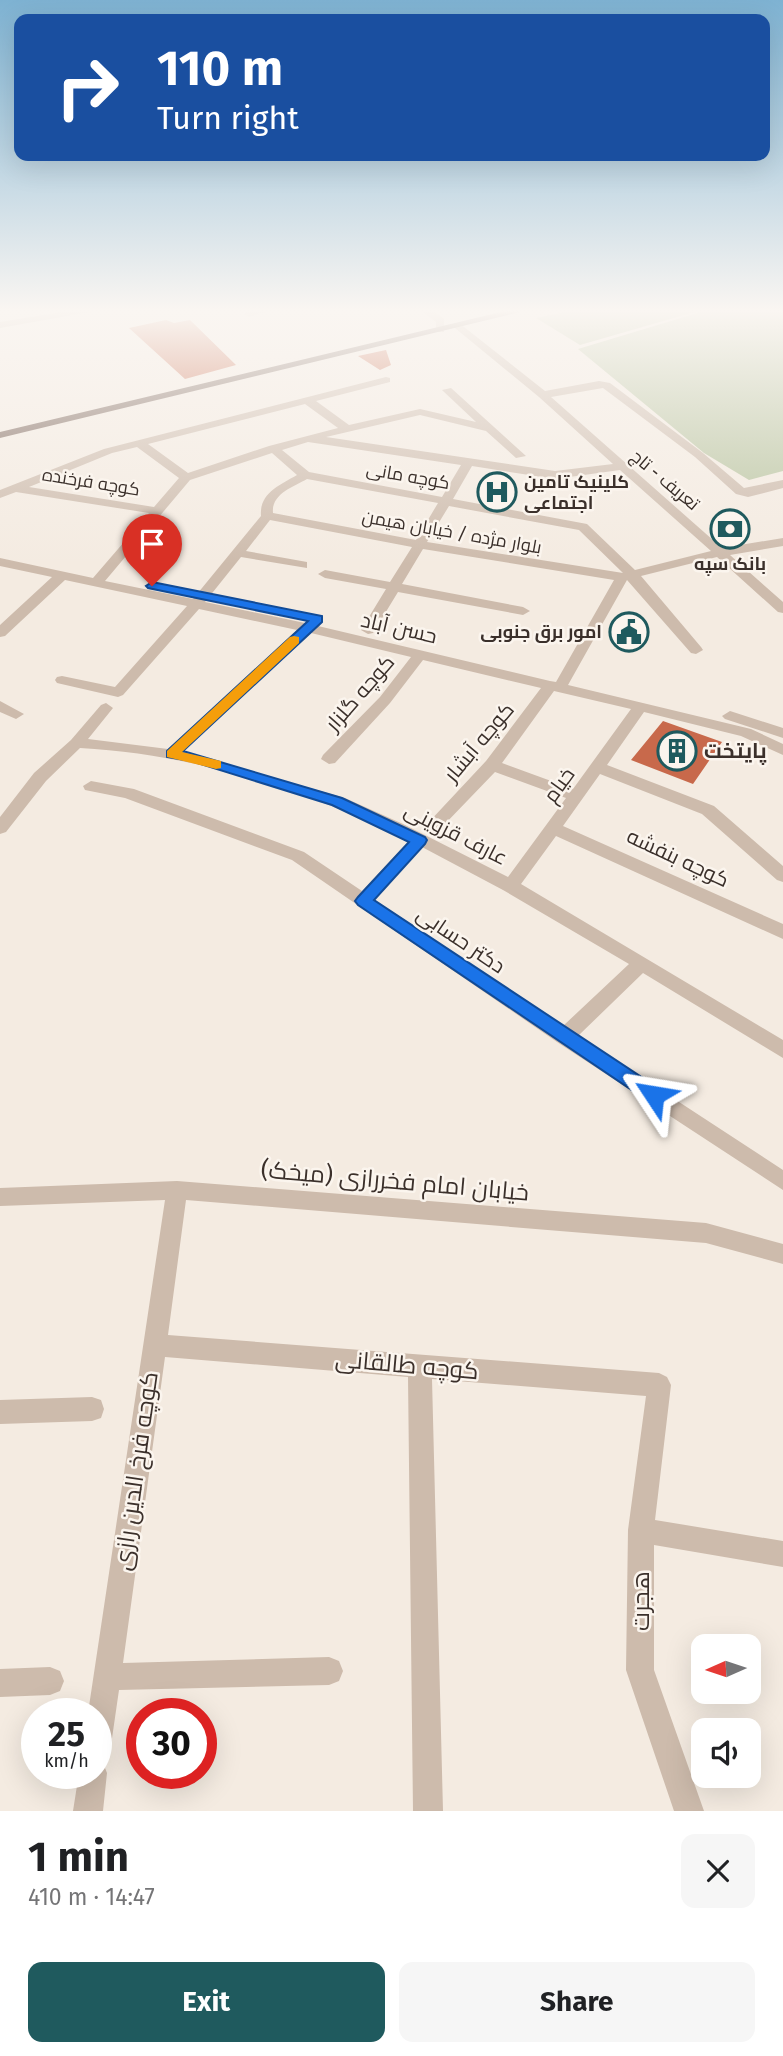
<!DOCTYPE html>
<meta charset="utf-8">
<style>
:root{--surface:#fff;--page:#f6f6f6;--text:#202124;--muted:#757577;--accent:#1f5a5e}
body{margin:0;font-family:"Fira Sans",Cairo,sans-serif;background:var(--page);color:var(--text);height:100vh;display:flex;flex-direction:column;font-size:26px;white-space:nowrap}
*{box-sizing:border-box;margin:0}
p{font-size:23px;color:var(--muted)}
.icon{flex:none;width:38px;height:38px;fill:none;stroke:currentColor;stroke-width:2;stroke-linecap:round;stroke-linejoin:round}
.map{position:relative;height:1811px;overflow:hidden}
.panel{display:flex;flex-direction:column;background:var(--surface);flex:1}
.panel>*{flex:none}
.top-card{position:absolute;left:14px;top:14px;width:756px;height:147px;border-radius:14px;box-shadow:0 7px 28px #0002;background:#1a4fa0;color:#fff;overflow:hidden}
.needle{width:46px;rotate:267deg}
.fabs{position:absolute;left:691px;top:1634px;display:grid;gap:14px}
.fabs a{display:grid;place-items:center;width:70px;height:70px;border-radius:14px;background:var(--surface);box-shadow:0 7px 28px #0002;font-size:35px}
.speed{position:absolute;left:21px;top:1698px;display:flex;gap:14px;font-size:35px;font-weight:700;text-align:center}
.speed>*{display:grid;place-content:center;width:91px;height:91px;border-radius:50%;background:var(--surface);box-shadow:0 7px 28px #0002;line-height:1}
.speed small{font-size:18px;font-weight:400}
.speed .limit{border:10px solid #d22;background:#fff;color:#111}
.pin{position:absolute;display:grid;place-items:center;width:60px;height:60px;color:#fff;margin:-72px -30px;border-radius:50% 50% 50% 0;rotate:-45deg;box-shadow:0 0 7px #0007}
.pin .icon{rotate:45deg}
.me{position:absolute;width:77px;margin:-38px;rotate:303deg;stroke-linejoin:round;filter:drop-shadow(0 0 5px #0008)}
.turn{display:flex;align-items:center;gap:24px;height:147px;padding:0 28px;font-size:32px}
.turn .icon{width:91px;height:91px;stroke-width:2.5}
.turn b{display:block;font-size:49px;line-height:60px}
.round{display:grid;place-items:center;flex:none;width:74px;height:74px;border-radius:14px;background:var(--page)}
.summary{display:flex;align-items:center;justify-content:space-between;height:119px;padding:0 28px}
h1{font-size:42px;font-weight:700;line-height:52px}
.button{display:flex;gap:14px;margin-top:auto;padding:14px 28px}
.button a{flex:1;height:80px;border-radius:14px;background:var(--accent);color:#fff;font-size:28px;font-weight:700;line-height:80px;text-align:center}
.button a+a{background:var(--page);color:var(--text)}
.map>svg:first-child{display:block}
.green{fill:#b8c4a0}
.building{fill:#c8694b}
.lines{fill:none;stroke-linecap:round;stroke-linejoin:round}
.minor{fill:#cdbbac;fill-rule:evenodd}
.major{fill:#7d675c;fill-rule:evenodd}
.route{fill:#1a73e8;stroke:#114b97;stroke-width:2}
.slow{fill:#f59e0b}
.labels{text-anchor:middle;dominant-baseline:central;stroke-width:5;stroke-linejoin:round;paint-order:stroke}
.far-street-label{font-size:18px;fill:#3b302b;stroke:#fbf5ee}
.far-poi-label{font-size:18px;font-weight:bold;fill:#3b302b;stroke:#fbf5ee;text-anchor:start}
.street-label{font-size:21px;fill:#3b302b;stroke:#fbf5ee}
.poi-label{font-size:21px;font-weight:bold;fill:#3b302b;stroke:#fbf5ee;text-anchor:start}
.near-street-label{font-size:24px;fill:#3b302b;stroke:#fbf5ee}
</style>
<div class="map">
<svg width="783" height="1811" viewBox="0 0 783 1811">
<rect width="100%" height="100%" fill="#f4ebe1"/>
<path class="green" d="M570,311H698L580,345L536,318Z
M704,311H783V471L749,480L704,453L578,349Z"/>
<path class="building" d="M166,320L174,323L190,320L236,365L185,379L129,328Z
M386,350L391,365L380,370L358,356Z
M663,721L722,742L693,784L631,760Z"/>
<g class="lines">
<path class="minor" d="M68,311H95L0,328V322Z
M247,311H267L249,317L244,314Z
M422,311H434L444,319V332H436V322Z
M459,323L545,391L599,381L610,383L703,453L744,488L783,480V488L748,497L736,494L695,457L603,388L551,397L722,548L783,538V546L730,555L783,602V613L778,612L717,557L641,576L701,647L703,650L696,654L691,653L627,580L568,685L751,729L783,744V755L741,736L644,712L607,765L714,806L783,866V882L777,880L702,814L600,774L563,826L783,924V939L556,836L521,884L783,1040V1058L643,973L578,1036L783,1170V1190L557,1042L292,860L125,798L85,790L83,786L91,781L134,789L304,852L362,891L409,841C308,790 193,754 80,748L46,781L6,832L0,834V817L34,773L71,740L101,705L106,703L113,708L88,739L168,749L297,630L199,609L123,695L118,697L57,683L55,680L57,677L62,676L115,687L187,606L65,580L5,636L0,637V625L52,577L0,566V558L93,578L149,513L16,492L0,498V490L104,449L386,377L390,378V382L316,401L349,425L420,409L476,422L442,390L451,388L526,456L516,458L486,431L420,415L326,437L555,471L613,464L539,397L455,328L454,326ZM305,404L338,428L269,446L188,473L148,444ZM308,442L461,465L442,497L309,472L282,450ZM137,447L179,478L154,507L29,487L112,453ZM272,453L297,475C280,485 259,493 261,516L193,599L105,581L190,480ZM472,466L555,479L620,470L711,551L635,570L587,524L453,499ZM307,479L438,503L416,540L273,513C271,494 293,487 307,479ZM449,506L579,530L623,573L427,542ZM270,520L412,547L390,582L325,570L318,574L325,578L386,589L361,630L368,634L373,633L398,592L523,615L530,611L523,607L402,584L423,549L614,580L556,682L550,681L318,626L317,621L305,623L205,602L241,557L307,568V562L246,551ZM311,633L411,657L380,697L323,755L321,759L329,764L335,763L390,703L423,660L541,688L486,761L428,823L436,829L442,827L495,772L566,798L508,877L403,824L345,798L183,752ZM554,691L631,709L573,789L502,763ZM422,847L503,890L629,964L563,1026L375,900Z
M0,701L24,714L16,719L0,712Z
M730,711L783,728V738L725,719L722,716Z
M177,1181L706,1223L783,1244V1264L706,1243L186,1200L168,1335L659,1373L667,1377L671,1385L655,1520L783,1541V1567L654,1545V1670L704,1811H674L626,1670L628,1530L646,1396L432,1379L443,1811H413L408,1377L165,1357L123,1663L329,1657L339,1661L343,1671L339,1681L329,1685L119,1690L110,1752L103,1763L107,1773L103,1811H73L79,1773H96V1713H88L165,1200L0,1206V1188Z
M92,1397L101,1400L104,1409L101,1418L92,1421L0,1424V1400Z
M50,1667L60,1671L64,1681L60,1691L50,1695L0,1697V1669Z"/>
<path class="major" d="M505,311H524L0,438V432Z"/>
</g>
<linearGradient id="sky" x2="0" y2="1"><stop stop-color="#7eb2d2"/><stop offset="0.55" stop-color="#faf6f2"/><stop offset="1" stop-color="#faf6f2" stop-opacity="0"/></linearGradient>
<rect width="783" height="565" fill="url(#sky)"/>
<path class="route" d="M152,582L322,616V622L183,751L342,798L425,837L427,840L425,844L374,900L661,1090L663,1095L661,1101L654,1103L648,1101L358,905L355,901L358,897L409,842L332,805L191,761L167,757V751L308,621L148,588L146,586Z"/>
<path class="slow" d="M294,636L299,637V643L182,752L221,761V768L216,769L167,757V751L290,637Z"/>
<defs>
<g id="hospital-ring" transform="scale(2.0125)"><circle r="9.5" fill="#fbf5ee" stroke="#1f5a5e" stroke-width="1.5"/><path d="M-5-5h3v3.5h4V-5h3V5h-3V1.5h-4V5h-3Z" fill="#1f5a5e"/></g>
<g id="bank-ring" transform="scale(2.0125)"><circle r="9.5" fill="#fbf5ee" stroke="#1f5a5e" stroke-width="1.5"/><path d="M-6-4H6V4H-6ZM0-2.3a2.3 2.3 0 1 0 0 4.6a2.3 2.3 0 1 0 0-4.6Z" fill="#1f5a5e"/></g>
<g id="civic-ring" transform="scale(2.0125)"><circle r="9.5" fill="#fbf5ee" stroke="#1f5a5e" stroke-width="1.5"/><path d="M-.6-6.5H3V-4.5H.6V-3L4-1V1h2V6H-6V1h2V-1L-.6-3ZM-1.2 2.5V6h2.4V2.5Z" fill="#1f5a5e"/></g>
<g id="building-ring" transform="scale(2.0125)"><circle r="9.5" fill="#fbf5ee" stroke="#1f5a5e" stroke-width="1.5"/><path d="M-4-6H4V6H1V3H-1V6H-4ZM-2.5-4.3h1.7v1.8h-1.7ZM.8-4.3h1.7v1.8H.8ZM-2.5-1h1.7V.8h-1.7ZM.8-1h1.7V.8H.8Z" fill="#1f5a5e"/></g>
</defs>
<g fill-rule="evenodd">
<use href="#hospital-ring" x="497" y="492"/>
<use href="#bank-ring" x="730" y="529"/>
<use href="#civic-ring" x="629" y="632"/>
<use href="#building-ring" x="677" y="751"/>
</g>
<g class="labels">
<g class="far-street-label">
<text transform="translate(408 476) rotate(10)">کوچه مانی</text>
<text transform="translate(665 480) rotate(40)">تعریف - تاج</text>
<text transform="translate(91 482) rotate(9)">کوچه فرخنده</text>
<text transform="translate(452 532) rotate(10)">بلوار مژده / خیابان هیمن</text>
</g>
<g class="far-poi-label">
<text x="524" y="482">کلینیک تامین<tspan x="524" dy="21">اجتماعی</tspan></text>
<text x="730" y="564" text-anchor="middle">بانک سپه</text>
<text x="602" y="632" text-anchor="end">امور برق جنوبی</text>
</g>
<g class="street-label">
<text transform="translate(399 628) rotate(13)">حسن آباد</text>
<text transform="translate(360 693) rotate(-49)">کوچه گلزار</text>
<text transform="translate(479 742) rotate(-50)">کوچه آبشار</text>
<text transform="translate(559 785) rotate(-54)">خیام</text>
<text transform="translate(456 834) rotate(27)">عارف قزوینی</text>
<text transform="translate(678 858) rotate(25)">کوچه بنفشه</text>
<text transform="translate(461 940) rotate(34)">دکتر حسابی</text>
</g>
<g class="poi-label">
<text x="704" y="751">پایتخت</text>
</g>
<g class="near-street-label">
<text transform="translate(395 1181) rotate(5)">خیابان امام فخررازی (میخک)</text>
<text transform="translate(407 1365) rotate(5)">کوچه طالقانی</text>
<text transform="translate(136 1471) rotate(-82)">کوچه فرخ الدین رازی</text>
<text transform="translate(641 1601) rotate(-90)">هجرت</text>
</g>
</g>
</svg>
<div class="fabs">
<a><svg class="needle" viewBox="-14 -14 28 28"><path d="M0-13l5 13h-10z" fill="#e53935"/><path d="M0 13l5-13h-10z" fill="#757577"/></svg></a>
<a><svg class="icon" aria-label="sound" viewBox="0 0 24 24"><path d="M4 9h4l5-4v14l-5-4H4zM17 9q2 3 0 6"/></svg></a>
</div>
<div class="speed"><div>25<small>km/h</small></div><div class="limit">30</div></div>
<div class="pin" style="left:152px;top:586px;background:#d93025"><svg class="icon" aria-label="arrive" viewBox="0 0 24 24"><path d="M6 21V4h12l-3 4 3 4H6"/></svg></div>
<svg class="me" style="left:654px;top:1095px" viewBox="-20 -20 40 40"><path d="M0-17L14 15 0 8-14 15z" fill="#1a73e8" stroke="#fff" stroke-width="4"/></svg>
<div class="top-card">
<div class="turn"><svg class="icon" aria-label="right" viewBox="0 0 24 24"><path d="M7 20v-9h11M14 6l5 5-5 5"/></svg><div><b>110 m</b>Turn right</div></div>
</div>
</div>
<section class="panel">
<div class="summary"><div><h1>1 min</h1><p>410 m · 14:47</p></div><a class="round"><svg class="icon" aria-label="close" viewBox="0 0 24 24"><path d="M6 6l12 12M18 6L6 18"/></svg></a></div>
<div class="button"><a>Exit</a><a>Share</a></div>
</section>
